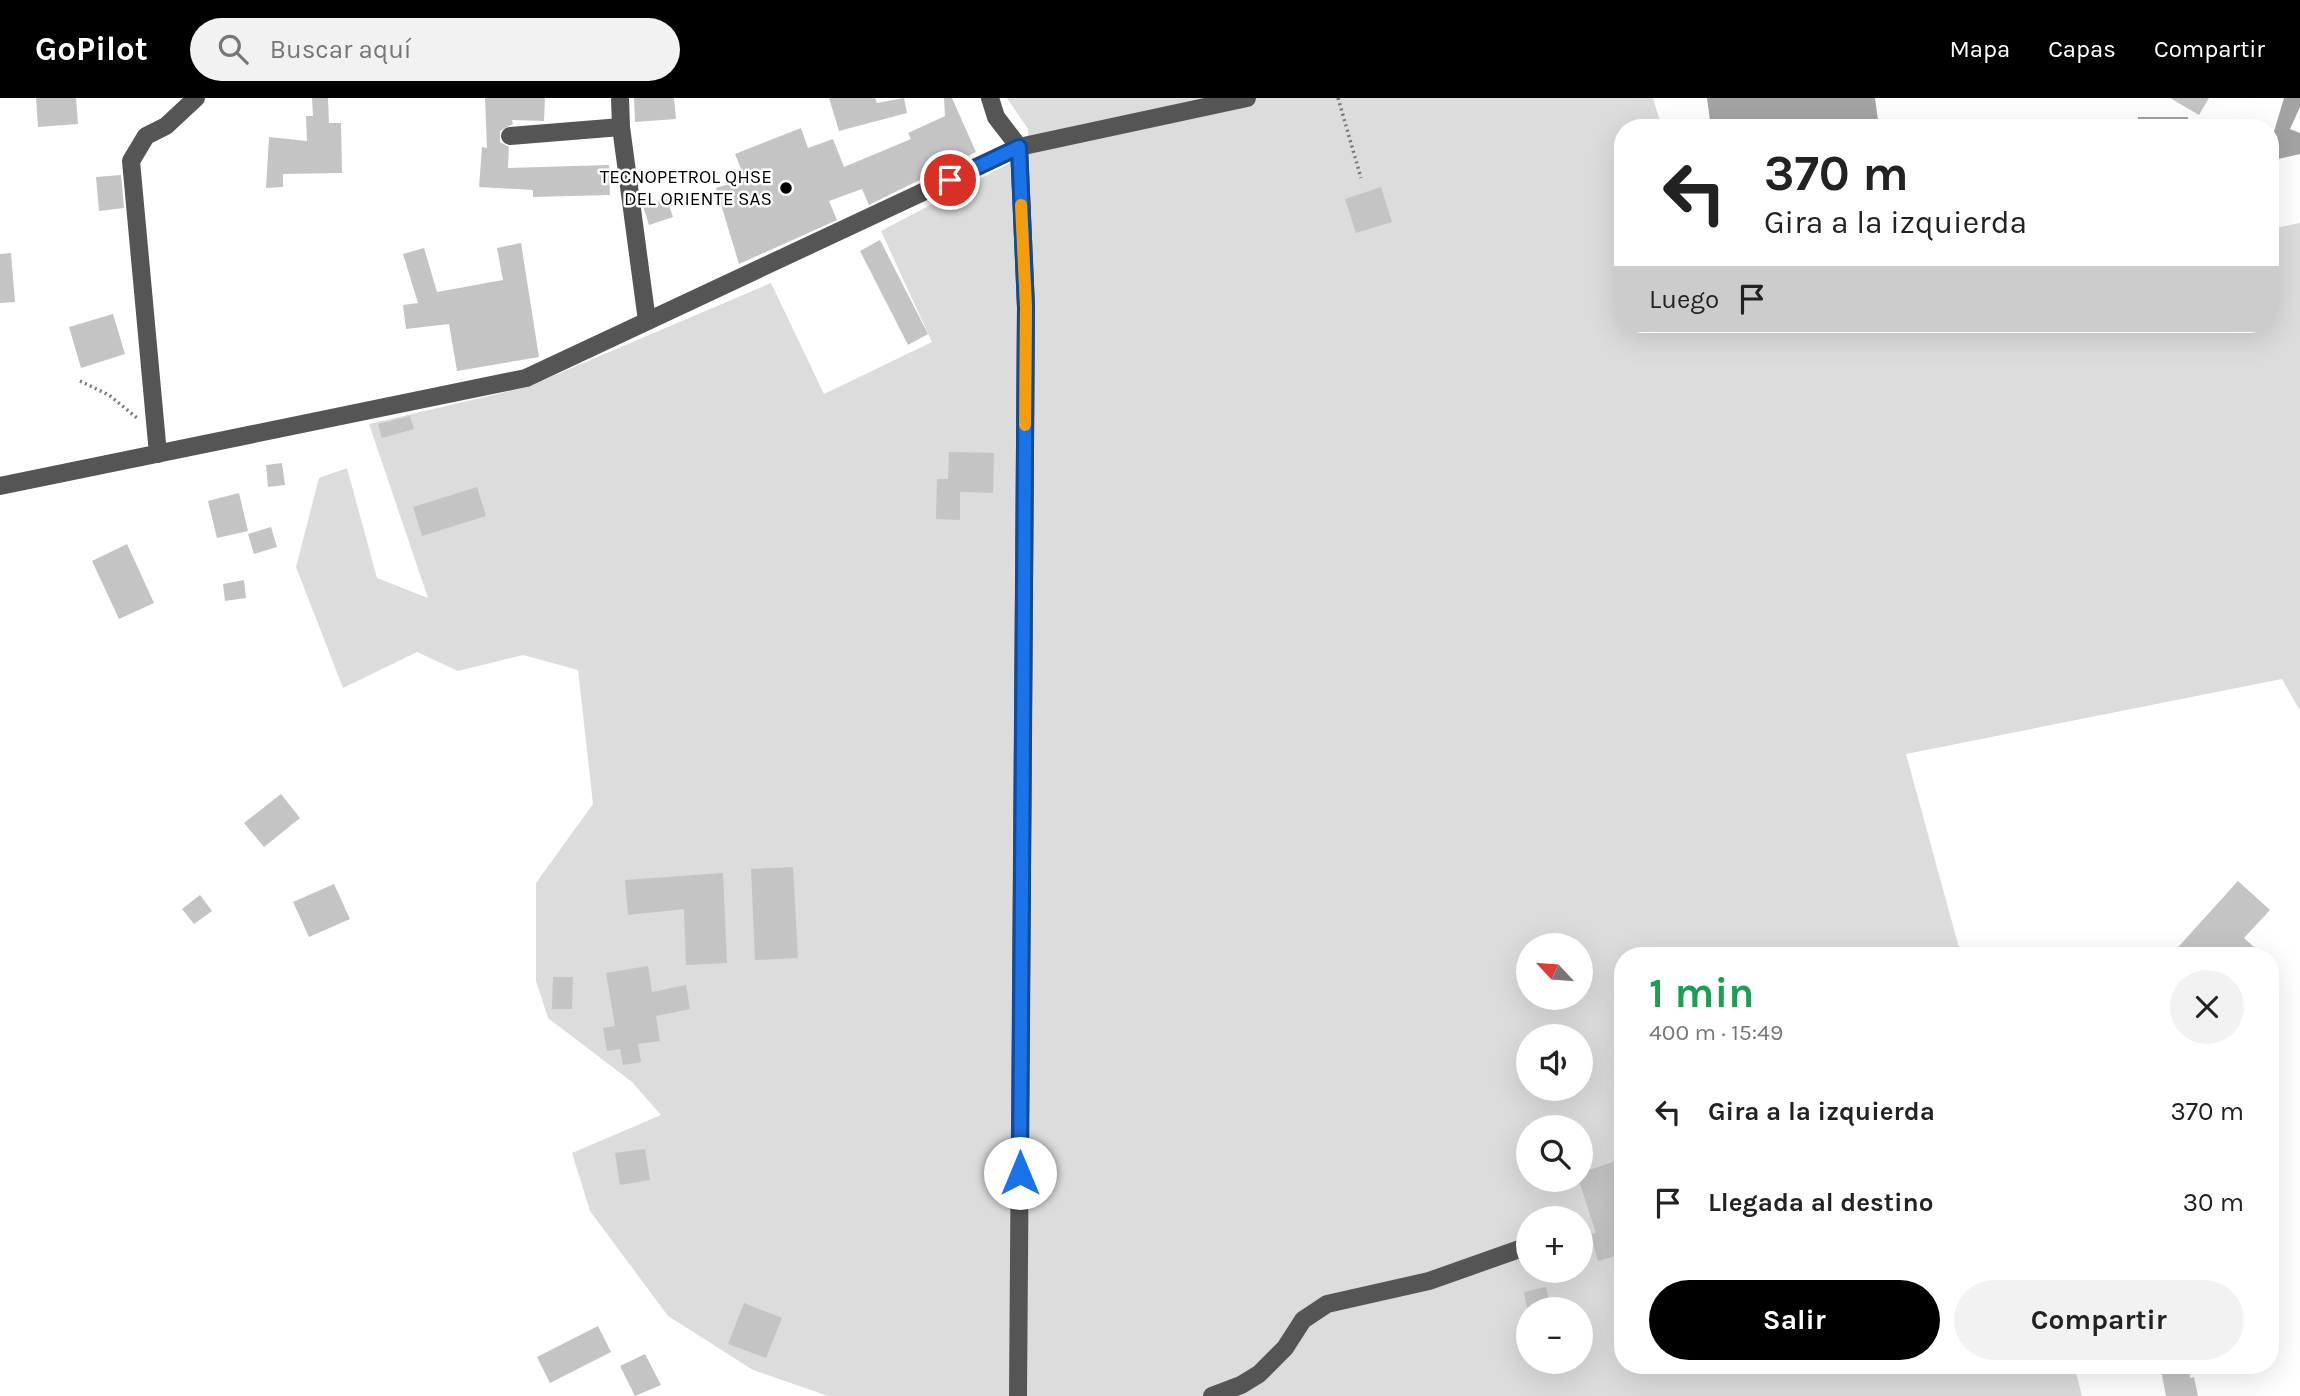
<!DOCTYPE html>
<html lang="es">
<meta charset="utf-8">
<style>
:root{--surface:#fff;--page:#f2f2f2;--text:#222;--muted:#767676;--accent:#000}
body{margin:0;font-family:Karla,sans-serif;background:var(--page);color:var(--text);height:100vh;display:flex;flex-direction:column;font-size:26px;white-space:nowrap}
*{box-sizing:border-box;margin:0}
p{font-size:23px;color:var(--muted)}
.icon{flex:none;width:38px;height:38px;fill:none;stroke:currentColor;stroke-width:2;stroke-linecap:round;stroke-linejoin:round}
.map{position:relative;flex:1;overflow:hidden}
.drawer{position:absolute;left:1614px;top:849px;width:665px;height:427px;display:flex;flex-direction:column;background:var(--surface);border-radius:28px;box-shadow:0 7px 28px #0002}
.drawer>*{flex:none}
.banner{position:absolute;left:1614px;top:21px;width:665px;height:214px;border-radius:28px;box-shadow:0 7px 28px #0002;background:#fff;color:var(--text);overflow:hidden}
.needle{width:46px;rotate:296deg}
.tools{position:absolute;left:1516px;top:835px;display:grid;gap:14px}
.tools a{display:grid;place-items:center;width:77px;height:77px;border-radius:50%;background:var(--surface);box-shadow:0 7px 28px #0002;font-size:35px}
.pin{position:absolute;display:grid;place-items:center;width:60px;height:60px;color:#fff;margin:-30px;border:4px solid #fff;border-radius:50%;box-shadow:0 2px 7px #0007}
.me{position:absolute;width:77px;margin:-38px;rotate:0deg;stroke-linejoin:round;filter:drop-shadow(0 0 5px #0008)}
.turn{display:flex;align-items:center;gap:24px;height:147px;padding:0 35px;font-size:32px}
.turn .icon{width:91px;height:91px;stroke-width:2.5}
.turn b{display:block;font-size:49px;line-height:60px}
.then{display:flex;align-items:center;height:66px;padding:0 35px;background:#0003;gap:14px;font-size:26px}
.round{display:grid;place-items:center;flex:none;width:74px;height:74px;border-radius:37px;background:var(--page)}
.headline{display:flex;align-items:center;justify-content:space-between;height:119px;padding:0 35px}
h1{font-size:42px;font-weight:700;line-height:52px;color:#1e9e55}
.primary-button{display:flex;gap:14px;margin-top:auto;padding:14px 35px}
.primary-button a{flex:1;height:80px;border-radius:42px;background:var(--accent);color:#fff;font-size:28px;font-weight:700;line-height:80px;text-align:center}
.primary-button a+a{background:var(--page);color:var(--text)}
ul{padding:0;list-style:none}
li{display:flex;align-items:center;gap:21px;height:91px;padding:0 35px}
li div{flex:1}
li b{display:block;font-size:26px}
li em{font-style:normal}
header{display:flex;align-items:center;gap:42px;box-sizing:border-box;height:98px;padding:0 35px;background:var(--accent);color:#fff}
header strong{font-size:33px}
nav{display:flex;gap:38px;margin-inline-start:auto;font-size:24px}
.search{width:490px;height:63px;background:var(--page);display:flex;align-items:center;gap:18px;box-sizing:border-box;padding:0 24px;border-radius:38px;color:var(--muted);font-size:26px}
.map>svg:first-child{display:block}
.green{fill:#dcdcdc;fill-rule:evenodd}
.water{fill:#a3a3a3}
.building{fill:#c4c4c4}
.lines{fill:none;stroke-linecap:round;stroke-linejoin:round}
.path{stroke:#777;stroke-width:3.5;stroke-dasharray:2 3.5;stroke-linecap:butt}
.minor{stroke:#555;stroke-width:18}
.route-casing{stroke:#114b97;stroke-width:18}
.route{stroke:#1a73e8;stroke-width:12}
.slow{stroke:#f59e0b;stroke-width:12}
.poi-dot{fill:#000;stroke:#fff;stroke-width:2.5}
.labels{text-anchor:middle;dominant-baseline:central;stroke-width:5;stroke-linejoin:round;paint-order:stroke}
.poi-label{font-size:19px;fill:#000;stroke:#fff;text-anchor:end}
</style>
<header>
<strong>GoPilot</strong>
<div class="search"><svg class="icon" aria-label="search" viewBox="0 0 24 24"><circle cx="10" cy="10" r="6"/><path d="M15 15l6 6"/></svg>Buscar aquí</div>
<nav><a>Mapa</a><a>Capas</a><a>Compartir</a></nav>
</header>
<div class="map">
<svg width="2300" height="1298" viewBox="0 0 2300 1298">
<rect width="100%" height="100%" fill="#fff"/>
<path class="green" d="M1007,0H1653L1662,30H1622V226H2270V131L2300,125V613L2282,581L1906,656L1961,857L1622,858V1267H2074L2082,1298H828L753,1272L668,1218L590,1113L572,1055L661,1017L632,984L548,920L536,883V785L593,706L578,572L523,557L458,573L417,554L343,590L296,469L319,380L347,370L377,480L428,500L369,326L527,289L771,185L824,296L932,244L881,133L1029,55L1028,31ZM1528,847H1580V900H1528ZM1528,938H1580V990H1528ZM1528,1029H1580V1082H1528ZM1528,1120H1580V1172H1528ZM1528,1211H1580V1264H1528Z"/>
<path class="water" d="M1707,0H1875L1879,30H1711Z
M2284,0H2300V9L2290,31L2300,35V56L2270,63V47Z
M2138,19H2188L2187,30H2138Z"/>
<path class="building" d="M36,0H76L78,26L38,29Z
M312,0H328L329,25H341L342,75L283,76V89L266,90L269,39L307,43L306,18H313Z
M485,0H545L544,23L512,22L513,26L500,33V44L509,49L508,70L609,67L610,97L533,99V92L479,89L482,49L487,50Z
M634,0H674L676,21L635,24Z
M829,0H875L877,5L904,0L907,15L839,33Z
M944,0H952L976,54L869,107L862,91L829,103L837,122L739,166L716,90L745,81L735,56L801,30L808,50L833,41L844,69L911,41L908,35L945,18Z
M2170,0H2209L2199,17Z
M121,77L124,110L99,113L96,79Z
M1381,89L1392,124L1356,135L1345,101Z
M667,101L673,119L649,127L643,108Z
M880,142L928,236L908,247L860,153Z
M521,145L539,259L457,273L449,226L406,231L403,207L418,205L403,156L424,150L437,194L503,182L497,150Z
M11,155L15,204L0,205V156Z
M113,216L125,256L81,270L69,229Z
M410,318L414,331L382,340L378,326Z
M949,354L994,355L993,395L960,394V422L936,421L937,381H948Z
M282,365L285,387L268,389L266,367Z
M477,389L486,418L422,438L413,409Z
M239,395L248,433L217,440L208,403Z
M271,429L277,449L254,456L248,436Z
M127,446L154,505L119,521L92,463Z
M244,482L246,500L225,503L223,486Z
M281,696L300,720L264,749L244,725Z
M793,769L798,860L755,862L751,771Z
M723,775L727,865L686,867L684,811L628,817L625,782Z
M2238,783L2270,812L2244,840L2264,858H2170Z
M334,786L350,821L309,839L293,804Z
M200,797L212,813L194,826L182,811Z
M648,868L652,894L686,887L690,911L656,918L660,943L638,946L641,964L623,967L620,951L607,953L603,930L615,928L606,875Z
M553,879H573L572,911H552Z
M645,1051L650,1082L620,1087L615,1055Z
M1622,1061V1156L1598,1163L1591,1136L1596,1135L1580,1086V1075Z
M1546,1189L1550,1205L1527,1210L1524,1194Z
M744,1205L782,1220L766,1260L728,1246Z
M598,1228L611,1254L550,1285L537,1259Z
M645,1256L661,1287L635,1298L620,1268Z
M2160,1267H2189L2190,1280L2194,1279L2198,1298H2166Z"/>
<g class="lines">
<path class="path" d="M1338,0L1361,80
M80,283L109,297L137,320"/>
<path class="minor" d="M620,0L621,29L647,223
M990,0L996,19L1019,49L1026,209L1018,1298
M510,38L621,29
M158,356L131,63L146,38L166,28L196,0
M0,388L526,280L1019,49L1247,0
M1212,1298L1241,1287L1259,1276L1285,1250L1303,1222L1327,1206L1429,1183L1528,1148"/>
</g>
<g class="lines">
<g class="route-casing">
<path id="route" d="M950,82L1019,49L1026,209L1020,1075"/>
</g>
<use href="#route" class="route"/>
<path class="slow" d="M1021,107L1026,209L1025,327"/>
</g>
<circle class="poi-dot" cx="786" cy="90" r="7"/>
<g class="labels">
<g class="poi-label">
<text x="772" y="79">TECNOPETROL QHSE<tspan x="772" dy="22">DEL ORIENTE SAS</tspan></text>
</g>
</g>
</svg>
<div class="tools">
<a><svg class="needle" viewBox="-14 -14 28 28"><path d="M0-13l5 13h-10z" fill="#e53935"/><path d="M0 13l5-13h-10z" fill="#767676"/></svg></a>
<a><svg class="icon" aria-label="sound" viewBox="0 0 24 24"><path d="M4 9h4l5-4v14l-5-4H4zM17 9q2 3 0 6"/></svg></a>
<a><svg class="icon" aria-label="search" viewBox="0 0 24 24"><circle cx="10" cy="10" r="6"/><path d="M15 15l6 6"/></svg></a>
<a>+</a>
<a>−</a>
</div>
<div class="pin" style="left:950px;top:82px;background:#d93025"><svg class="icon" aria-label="arrive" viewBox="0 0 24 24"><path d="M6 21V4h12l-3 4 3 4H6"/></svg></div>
<svg class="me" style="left:1020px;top:1075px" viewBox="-20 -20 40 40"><circle r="19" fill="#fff"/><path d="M0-13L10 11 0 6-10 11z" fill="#1a73e8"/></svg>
<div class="banner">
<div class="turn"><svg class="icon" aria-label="left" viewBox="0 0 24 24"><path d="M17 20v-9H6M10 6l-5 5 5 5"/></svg><div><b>370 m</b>Gira a la izquierda</div></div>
<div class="then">Luego<svg class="icon" aria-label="arrive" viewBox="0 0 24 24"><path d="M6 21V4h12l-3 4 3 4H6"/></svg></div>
</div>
<section class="drawer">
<div class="headline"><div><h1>1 min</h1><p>400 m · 15:49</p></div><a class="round"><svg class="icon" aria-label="close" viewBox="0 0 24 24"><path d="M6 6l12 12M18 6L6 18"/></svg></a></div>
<ul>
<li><svg class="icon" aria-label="left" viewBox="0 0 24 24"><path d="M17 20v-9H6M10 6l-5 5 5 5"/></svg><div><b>Gira a la izquierda</b></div><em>370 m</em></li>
<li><svg class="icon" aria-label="arrive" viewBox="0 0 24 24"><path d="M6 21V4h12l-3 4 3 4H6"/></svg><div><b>Llegada al destino</b></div><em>30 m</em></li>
</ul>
<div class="primary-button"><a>Salir</a><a>Compartir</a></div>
</section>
</div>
